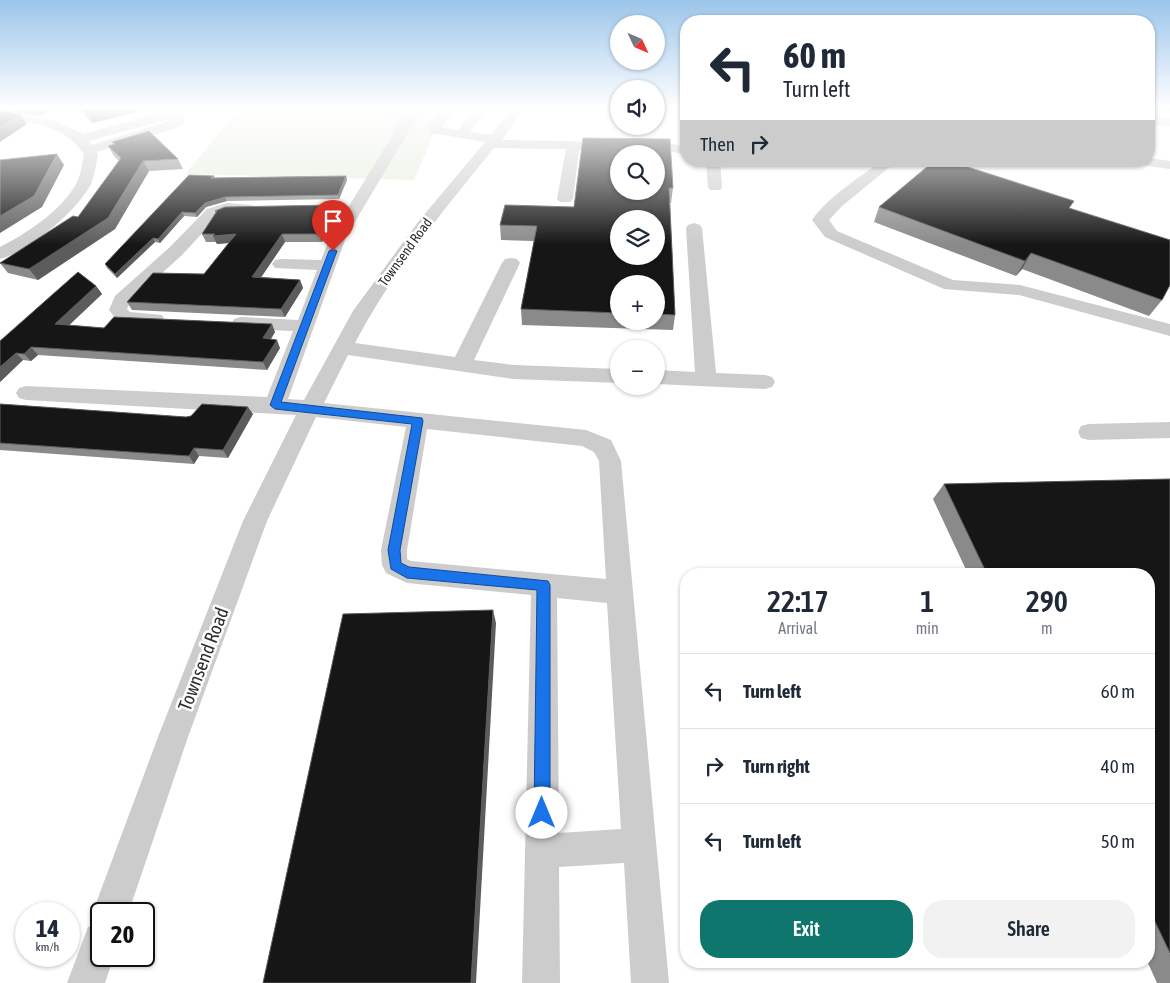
<!DOCTYPE html>
<meta charset="utf-8">
<style>
:root{--surface:#fff;--page:#f2f2f3;--text:#1f2937;--muted:#747a83;--line:#e0e1e3;--accent:#0f766e}
body{margin:0;font-family:"Asap Condensed",sans-serif;background:var(--page);color:var(--text);height:100vh;display:flex;flex-direction:column;font-size:19px;white-space:nowrap}
*{box-sizing:border-box;margin:0}
p{font-size:16px;color:var(--muted)}
.icon{flex:none;width:28px;height:28px;fill:none;stroke:currentColor;stroke-width:2;stroke-linecap:round;stroke-linejoin:round}
.map{position:relative;flex:1;overflow:hidden}
.drawer{position:absolute;left:680px;top:568px;width:475px;height:400px;display:flex;flex-direction:column;background:var(--surface);border-radius:20px;box-shadow:0 1px 4px #0004}
.drawer>*{flex:none}
.hud{position:absolute;left:680px;top:15px;width:475px;height:152px;border-radius:20px;box-shadow:0 1px 4px #0004;background:#fff;color:var(--text);overflow:hidden}
.needle{width:32px;rotate:134deg}
.tools{position:absolute;left:610px;top:15px;display:grid;gap:10px}
.tools a{display:grid;place-items:center;width:55px;height:55px;border-radius:50%;background:var(--surface);box-shadow:0 1px 4px #0004;font-size:25px}
.speed{position:absolute;left:15px;top:902px;display:flex;gap:10px;font-size:25px;font-weight:700;text-align:center}
.speed>*{display:grid;place-content:center;width:65px;height:65px;border-radius:50%;background:var(--surface);box-shadow:0 1px 4px #0004;line-height:1}
.speed small{font-size:12px;font-weight:400}
.speed .limit{border:2px solid #111;border-radius:8px;background:#fff;color:#111}
.pin{position:absolute;display:grid;place-items:center;width:42px;height:42px;color:#fff;margin:-51px -21px;border-radius:50% 50% 50% 0;rotate:-45deg;box-shadow:0 0 5px #0007}
.pin .icon{rotate:45deg}
.me{position:absolute;width:55px;margin:-28px;rotate:0deg;stroke-linejoin:round;filter:drop-shadow(0 0 4px #0008)}
.turn{display:flex;align-items:center;gap:18px;height:105px;padding:0 20px;font-size:22px}
.turn .icon{width:65px;height:65px;stroke-width:2.5}
.turn b{display:block;font-size:35px;line-height:42px}
.then{display:flex;align-items:center;height:48px;padding:0 20px;background:#0003;gap:10px;font-size:19px}
.eta{display:flex;justify-content:space-evenly;align-items:center;height:85px;text-align:center}
.eta b{font-size:30px;font-weight:600;line-height:35px}
.button{display:flex;gap:10px;margin-top:auto;padding:10px 20px}
.button a{flex:1;height:58px;border-radius:20px;background:var(--accent);color:#fff;font-size:20px;font-weight:600;line-height:58px;text-align:center}
.button a+a{background:var(--page);color:var(--text)}
ul{padding:0;list-style:none}
li{display:flex;align-items:center;gap:15px;height:75px;padding:0 20px;border-top:1px solid var(--line)}
li div{flex:1}
li b{display:block;font-size:19px}
li em{font-style:normal}
.map>svg:first-child{display:block}
.green{fill:#e5eddc}
.lines{fill:none;stroke-linecap:round;stroke-linejoin:round}
.minor{fill:#ccc;fill-rule:evenodd}
.wall{fill:#8a8a8a;fill-rule:evenodd}
.shaded-wall{fill:#5c5c5c}
.building{fill:#161616;stroke:#5c5c5c;fill-rule:evenodd}
.route{fill:#1a73e8;stroke:#114b97}
.labels{text-anchor:middle;dominant-baseline:central;stroke-width:5;stroke-linejoin:round;paint-order:stroke}
.far-street-label{font-size:14px;fill:#2f2f2f;stroke:#fff}
.near-street-label{font-size:19px;fill:#2f2f2f;stroke:#fff}
</style>
<div class="map">
<svg width="1170" height="983" viewBox="0 0 1170 983">
<rect width="100%" height="100%" fill="#fff"/>
<path class="green" d="M241,107H445L414,180L185,174Z"/>
<g class="lines">
<path class="minor" d="M372,107H390L406,114L411,107H423L346,237L288,399L304,400L353,311L418,222L485,142L432,133L428,126L443,107H456L442,127L458,130L475,107H488L470,132L491,135L512,107H524L502,140L669,143L686,147V155L669,151L579,150L573,199L570,202H560L557,199L566,149L494,148C444,210 392,272 355,343L455,357L502,263L505,259L511,258L517,259L520,263L474,360L514,365L619,369V383L514,379L348,355L324,403L586,430L611,440L621,461L669,983H631L624,863L559,867L560,983H522L531,595L407,583L386,573L382,565L381,550L406,427L316,417L267,521L188,737L128,914H101V956H114L105,983H67L88,927L96,924L92,914L158,737L243,521L296,415L26,400L19,398L16,393L19,388L26,386L267,397L293,331L241,329L234,327L232,323L234,319L241,317L298,320L317,270L275,268L272,264L275,260L281,259L321,260L330,237L403,118H395L374,110ZM427,429L582,446L594,452L599,461L606,579L411,561L407,559V550ZM557,598L607,603L621,829L559,833Z
M0,111L56,121L83,134L169,111L181,113L185,119L183,125L174,129L96,152L98,154C96,164 95,174 91,184C78,210 28,252 0,259V247C27,233 60,212 76,184C81,175 82,165 84,154C63,124 34,123 0,119ZM169,119L172,120L92,145L89,141Z
M1149,117L1170,118V126L1149,125Z
M1149,158L1170,161V169L1140,165L1133,161H1149Z
M706,161H720L722,187L720,190H710L708,187Z
M881,161H897L842,206L829,220L837,231L953,280L1020,285L1170,324V336L1019,295L944,289L825,237L812,220C829,196 858,179 881,161Z
M227,203L252,205L255,208L252,211L228,213L219,215L182,255L130,302L127,309L130,312L162,315L164,319L162,323L155,325L118,322L109,310L115,296L170,247L207,209Z
M694,223L700,225L702,228L716,373L765,375L772,377L775,382L772,387L765,389L656,384V370L695,372L686,228L688,225Z
M1170,422V438L1089,440L1081,438L1078,432L1081,426L1089,424Z"/>
</g>
<path class="wall" d="M0,107H53L40,116L0,110Z
M77,107H152V108L92,123Z
M1149,107H1170V111L1149,110Z
M583,138L673,188L671,203H670L675,315L673,330L522,325L521,309L534,241L501,240L500,225L574,207ZM619,284H656V321H619Z
M112,142L178,159L183,169L149,171L115,229L38,280L8,273L0,263L78,217L119,161L114,156L108,146L114,144Z
M214,176L215,178L346,176L347,180L339,199L227,201L206,207L197,217L184,216L160,243L155,242L117,278L107,268L105,264Z
M879,207L1070,208L1162,300L1149,316L1022,269L1016,276L874,222Z
M215,211L334,213L322,242H285L261,277L300,280L303,288L285,317L132,310L127,302L204,274L229,243L217,244L216,242H206L202,234L216,212Z
M96,286L102,294L69,325L104,328L275,332L271,339L280,348L267,370L38,355L31,361L23,360L0,382V340L1,341Z
M0,404L186,417L253,414L228,458L199,456L194,464L0,450Z
M1170,479V983H1157L1147,961H1149V574H968L933,499L944,484Z"/>
<path class="shaded-wall" d="M34,107H53L40,116Z
M108,107H152V108L92,123L86,113Z
M20,114L27,124L0,142V127Z
M57,154L64,165L42,207L0,233V216Z
M143,161L149,171L115,229L38,280L29,269Z
M346,176L347,180L339,199L338,195Z
M225,197L227,201L206,207L197,217L195,213L205,203Z
M331,205L334,213L322,242L319,234Z
M182,212L184,216L160,243L158,239Z
M236,234L239,242L217,244L213,236Z
M282,234L285,242L256,285L252,277Z
M153,238L155,242L117,278L115,274Z
M1031,253L1022,269L1016,276L1025,261Z
M300,280L303,288L285,317L281,309Z
M96,286L102,294L62,332L55,324Z
M272,324L275,332L267,345L263,338Z
M277,340L280,348L267,370L263,362Z
M31,347L38,355L31,361L24,354Z
M16,353L23,360L0,382V367Z
M248,407L253,414L228,458L223,450Z
M194,448L199,456L194,464L189,456Z
M493,610L496,623L476,983H471Z"/>
<path class="building" d="M80,107H108L86,113Z
M0,111L20,114L0,127Z
M149,131L178,159L143,161L108,218L29,269L0,263L73,216L78,217L121,158L108,146L115,144L112,142Z
M583,138L670,139L673,188H669L675,315L656,314V284H619V313L521,309L537,226L500,225L505,205L574,207ZM619,154H656V191H619ZM619,219H656V256H619Z
M57,154L34,196L0,216V160Z
M934,161H949L1074,201L1069,208L1170,240V285L1162,300L1031,253L1025,261L879,207Z
M189,175L214,176L211,178L346,176L338,195L225,197L205,203L195,213L182,212L158,239L153,238L115,274L105,264Z
M331,205L319,234H282L252,277L300,280L281,309L127,302L153,273L204,274L236,234L213,236L215,234H202L217,211H215L225,207Z
M78,272L96,286L55,324L104,328L114,317L272,324L263,338L277,340L263,362L31,347L24,354L16,353L0,367V341Z
M0,404L186,417L191,416L202,404L248,407L223,450L194,448L189,456L0,443Z
M1170,479V953L1149,909V574H987L944,484Z
M493,610L471,983H263L343,614Z"/>
<linearGradient id="sky" x2="0" y2="1"><stop stop-color="#9bc5ea"/><stop offset="0.44" stop-color="#fff"/><stop offset="1" stop-color="#fff" stop-opacity="0"/></linearGradient>
<rect width="1170" height="245" fill="url(#sky)"/>
<path class="route" d="M333,249L337,251L281,402L422,418L423,421L400,550L401,563L409,567L548,581L550,585V813L548,818L542,821L537,818L534,813L537,590L407,578L391,569L388,550L412,424L275,409L270,405L329,251Z"/>
<g class="labels">
<g class="far-street-label">
<text transform="translate(405 252) rotate(-54)">Townsend Road</text>
</g>
<g class="near-street-label">
<text transform="translate(203 659) rotate(-69)">Townsend Road</text>
</g>
</g>
</svg>
<div class="tools">
<a><svg class="needle" viewBox="-14 -14 28 28"><path d="M0-13l5 13h-10z" fill="#e53935"/><path d="M0 13l5-13h-10z" fill="#747a83"/></svg></a>
<a><svg class="icon" aria-label="sound" viewBox="0 0 24 24"><path d="M4 9h4l5-4v14l-5-4H4zM17 9q2 3 0 6"/></svg></a>
<a><svg class="icon" aria-label="search" viewBox="0 0 24 24"><circle cx="10" cy="10" r="6"/><path d="M15 15l6 6"/></svg></a>
<a><svg class="icon" aria-label="layers" viewBox="0 0 24 24"><path d="M12 4l9 5-9 5-9-5zM3 14l9 5 9-5"/></svg></a>
<a>+</a>
<a>−</a>
</div>
<div class="speed"><div>14<small>km/h</small></div><div class="limit">20</div></div>
<div class="pin" style="left:333px;top:251px;background:#d93025"><svg class="icon" aria-label="arrive" viewBox="0 0 24 24"><path d="M6 21V4h12l-3 4 3 4H6"/></svg></div>
<svg class="me" style="left:542px;top:813px" viewBox="-20 -20 40 40"><circle r="19" fill="#fff"/><path d="M0-13L10 11 0 6-10 11z" fill="#1a73e8"/></svg>
<div class="hud">
<div class="turn"><svg class="icon" aria-label="left" viewBox="0 0 24 24"><path d="M17 20v-9H6M10 6l-5 5 5 5"/></svg><div><b>60 m</b>Turn left</div></div>
<div class="then">Then<svg class="icon" aria-label="right" viewBox="0 0 24 24"><path d="M7 20v-9h11M14 6l5 5-5 5"/></svg></div>
</div>
<section class="drawer">
<div class="eta">
<div><b>22:17</b><p>Arrival</p></div>
<div><b>1</b><p>min</p></div>
<div><b>290</b><p>m</p></div>
</div>
<ul>
<li><svg class="icon" aria-label="left" viewBox="0 0 24 24"><path d="M17 20v-9H6M10 6l-5 5 5 5"/></svg><div><b>Turn left</b></div><em>60 m</em></li>
<li><svg class="icon" aria-label="right" viewBox="0 0 24 24"><path d="M7 20v-9h11M14 6l5 5-5 5"/></svg><div><b>Turn right</b></div><em>40 m</em></li>
<li><svg class="icon" aria-label="left" viewBox="0 0 24 24"><path d="M17 20v-9H6M10 6l-5 5 5 5"/></svg><div><b>Turn left</b></div><em>50 m</em></li>
</ul>
<div class="button"><a>Exit</a><a>Share</a></div>
</section>
</div>
